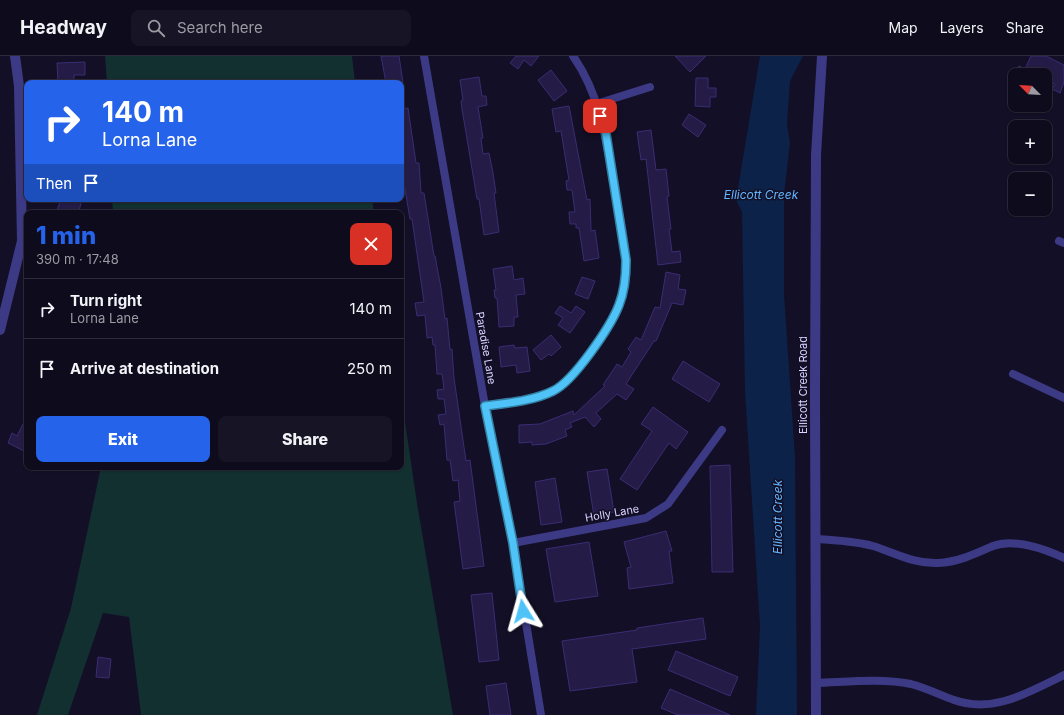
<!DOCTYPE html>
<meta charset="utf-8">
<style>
:root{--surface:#0e0b1c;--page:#171425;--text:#f1f3f6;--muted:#9b9ba3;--line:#2e2b3b;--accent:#2563eb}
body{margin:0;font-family:Inter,sans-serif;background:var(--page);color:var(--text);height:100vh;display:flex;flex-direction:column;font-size:15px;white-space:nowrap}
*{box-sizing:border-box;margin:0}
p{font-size:13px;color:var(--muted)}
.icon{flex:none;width:22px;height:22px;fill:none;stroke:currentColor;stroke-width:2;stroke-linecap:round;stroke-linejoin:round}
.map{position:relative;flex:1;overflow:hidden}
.details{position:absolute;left:24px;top:154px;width:380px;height:260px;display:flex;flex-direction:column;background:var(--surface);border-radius:8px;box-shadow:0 1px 3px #0004,0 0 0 1px var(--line)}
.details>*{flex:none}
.guide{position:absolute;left:24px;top:24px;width:380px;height:122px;border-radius:8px;box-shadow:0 1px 3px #0004,0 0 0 1px var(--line);background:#2563eb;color:#fff;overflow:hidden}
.needle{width:26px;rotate:294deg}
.tools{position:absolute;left:1008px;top:12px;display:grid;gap:8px}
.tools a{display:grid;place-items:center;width:44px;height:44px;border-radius:8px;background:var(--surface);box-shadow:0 1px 3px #0004,0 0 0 1px var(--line);font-size:20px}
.pin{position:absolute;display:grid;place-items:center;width:34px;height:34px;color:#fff;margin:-17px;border-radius:8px;box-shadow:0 2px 6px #0006}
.me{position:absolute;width:44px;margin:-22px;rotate:352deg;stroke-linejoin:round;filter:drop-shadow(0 0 3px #0008)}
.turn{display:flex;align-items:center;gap:14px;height:84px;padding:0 12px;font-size:18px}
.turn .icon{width:52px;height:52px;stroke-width:2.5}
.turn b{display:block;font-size:28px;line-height:34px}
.then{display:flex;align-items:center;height:38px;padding:0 12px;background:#0003;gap:8px;font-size:15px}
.round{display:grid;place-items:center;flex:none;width:42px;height:42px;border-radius:8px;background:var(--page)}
.head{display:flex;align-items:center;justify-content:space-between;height:68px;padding:0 12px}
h1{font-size:24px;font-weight:800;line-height:30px;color:var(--accent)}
.action{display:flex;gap:8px;margin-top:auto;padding:8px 12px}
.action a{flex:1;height:46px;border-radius:8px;background:var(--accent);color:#fff;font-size:16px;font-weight:800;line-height:46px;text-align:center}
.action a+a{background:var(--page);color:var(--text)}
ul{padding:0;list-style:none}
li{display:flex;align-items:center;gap:12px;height:60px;padding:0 12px;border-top:1px solid var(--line)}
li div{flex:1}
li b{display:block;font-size:15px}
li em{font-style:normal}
header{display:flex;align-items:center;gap:24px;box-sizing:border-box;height:56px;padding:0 20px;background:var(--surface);border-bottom:1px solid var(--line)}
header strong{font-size:19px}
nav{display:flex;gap:22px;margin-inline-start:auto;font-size:14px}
.search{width:280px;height:36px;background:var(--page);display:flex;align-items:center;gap:10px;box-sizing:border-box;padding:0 14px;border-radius:8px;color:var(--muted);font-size:15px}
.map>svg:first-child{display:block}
.green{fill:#12302f}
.water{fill:#0c2248}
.building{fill:#241b47;stroke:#3b2d73}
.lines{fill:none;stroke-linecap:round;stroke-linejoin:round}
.minor{stroke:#3d3a85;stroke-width:8}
.tertiary{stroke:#3d3a85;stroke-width:10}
.route-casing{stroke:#337fa1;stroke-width:10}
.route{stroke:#4fc3f7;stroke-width:7}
.labels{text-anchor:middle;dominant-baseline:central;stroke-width:3;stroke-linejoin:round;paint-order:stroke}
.street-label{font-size:11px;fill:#d9d4ff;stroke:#130f26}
.water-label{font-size:12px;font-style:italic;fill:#62b6ff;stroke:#130f26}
</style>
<header>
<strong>Headway</strong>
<div class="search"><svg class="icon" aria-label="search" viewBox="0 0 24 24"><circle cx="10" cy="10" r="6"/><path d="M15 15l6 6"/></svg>Search here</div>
<nav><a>Map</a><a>Layers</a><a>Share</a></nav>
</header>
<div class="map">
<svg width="1064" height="659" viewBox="0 0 1064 659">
<rect width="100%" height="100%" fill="#130f26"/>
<path class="green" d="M105,0H352L355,27H107Z
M112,143H372L374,157H113Z
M401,339L417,447L453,659H141L129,561L103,557L68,659H37L71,552L101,411H401Z"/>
<path class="water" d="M760,0H803L790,25L787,68L790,87L784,139V238L795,401L797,659H756L760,570L745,336L742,156L736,144Z"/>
<path class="building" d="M381,0H399L403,27H386Z
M516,0H539L531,10L524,4L518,13L510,7Z
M675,0H706L690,16Z
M1031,0H1046L1064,9V26L1060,37L1052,33L1055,28L1045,23V19H1015L1019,10L1025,13Z
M85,6V19H74V27H58L57,7Z
M551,14L567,35L554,45L538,24Z
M479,21L482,40H486L487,49L478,51L483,82H481L483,98L489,97L493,117L496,137H494L499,176L484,179L479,143H477L462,53L461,45L463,44L460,24Z
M696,22H708V32H716V41H710V51L695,50Z
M569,50L587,144L590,143L591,175L595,174L599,202L584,205L579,172H576V168H570L569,156H575L572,134H567L566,125L569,124L561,75L556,76L552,53Z
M408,52L416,107H419L421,137H424L434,200H435L441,232L445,263L447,262L450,294L452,293L454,322L466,405L470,404L484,510L463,513L454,446L460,445L458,424L453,425L450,404H447L444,368L440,369L438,359L446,358L444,343H438L437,334L444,333L442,318H437L435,289H433L432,281L427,282L425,259L417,260L415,247L424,246L412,163H410L405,133L401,99V53Z
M689,58L706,69L698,81L682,69Z
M651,74L656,114L666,113L669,140L667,141L671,173H669L672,196L680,195L681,206L658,209L646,103L641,104L637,76Z
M61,143H70L81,147L79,155L73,153L71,157H56Z
M512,210L514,224L523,222L525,238L516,239L518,261H514V270L499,271L497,242H495L494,234H496L493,213Z
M666,216L680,219L678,233L686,234L683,249L672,247L656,285H654L626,328L634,333L626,344L617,338L596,357L601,363L594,371L585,361L570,367L572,371L565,374L567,380L546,388L532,389V386L519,387V369L540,368L573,355L574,359L605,330L603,329L617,308L622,311L631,296L628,293L636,281L641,284L655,251L660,252Z
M582,221L595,225L588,243L575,238Z
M560,250L571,257L576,250L585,256L570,277L558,269L563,262L555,257Z
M551,279L561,291L551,300L549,298L541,304L533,294Z
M514,289L515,292L527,291L530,315L517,317L516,309L501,311L499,291Z
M683,305L720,328L709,346L672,323Z
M653,351L688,376L676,393L669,387L637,434L620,423L652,375L641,368Z
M27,360V389L24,395L8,387L12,377L17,380Z
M730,409L733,516H712L710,410Z
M607,413L614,456L594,460L587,416Z
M555,422L562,466L541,469L535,426Z
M666,475L672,495H669L673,527L629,533L627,512L631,511L624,486Z
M589,486L598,540L555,546L546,493Z
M492,537L499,604L479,606L471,539Z
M703,562L706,583L632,593L637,626L570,635L562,585L637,574V572Z
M676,595L738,621L730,640L668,614Z
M98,601L111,603L109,622L96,621Z
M506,627L511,659H490L486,630Z
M670,633L730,659H678L661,652Z"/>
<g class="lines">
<path class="minor" d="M424,0L485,350L513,487L541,659
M596,48L650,31
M1059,185L1064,187
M1013,318L1064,342
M485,350C507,346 532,345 553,335C572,326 601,284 612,264C620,251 625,236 626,221C628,192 618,154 613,125C606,81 599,37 573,0
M816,483C836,484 854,485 873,490C895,497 914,508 938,507C958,506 975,498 993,490C1014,482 1045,493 1064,502
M513,487L646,462L668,448L722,374
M816,627C847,626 881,622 911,628C926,632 940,639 954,644C994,658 1029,636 1064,619"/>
<path class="tertiary" d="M0,274L22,185L19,30L15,0
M816,659L815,339L816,99L822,0"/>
</g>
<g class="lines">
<g class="route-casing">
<path id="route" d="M523,555L513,487L485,350C507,347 533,345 553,335C574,325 611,270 619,249C625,234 626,219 626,204L605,72L600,60"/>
</g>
<use href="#route" class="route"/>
</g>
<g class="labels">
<g class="street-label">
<text transform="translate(486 292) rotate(80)">Paradise Lane</text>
<text transform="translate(803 329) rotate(-90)">Ellicott Creek Road</text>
<text transform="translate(612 457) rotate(-10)">Holly Lane</text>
</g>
<g class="water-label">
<text x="761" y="138">Ellicott Creek</text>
<text transform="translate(777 461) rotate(-90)">Ellicott Creek</text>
</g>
</g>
</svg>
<div class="tools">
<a><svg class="needle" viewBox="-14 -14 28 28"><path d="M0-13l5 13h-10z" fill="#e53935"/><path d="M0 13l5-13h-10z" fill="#9b9ba3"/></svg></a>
<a>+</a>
<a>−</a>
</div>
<div class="pin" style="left:600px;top:60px;background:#d93025"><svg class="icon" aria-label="arrive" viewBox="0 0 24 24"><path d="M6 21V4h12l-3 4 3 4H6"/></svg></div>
<svg class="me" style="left:523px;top:555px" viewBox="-20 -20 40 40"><path d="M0-17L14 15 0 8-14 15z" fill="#4fc3f7" stroke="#fff" stroke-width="4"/></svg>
<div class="guide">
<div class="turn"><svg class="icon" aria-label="right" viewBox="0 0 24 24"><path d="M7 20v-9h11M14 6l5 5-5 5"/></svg><div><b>140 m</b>Lorna Lane</div></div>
<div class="then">Then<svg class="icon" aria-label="arrive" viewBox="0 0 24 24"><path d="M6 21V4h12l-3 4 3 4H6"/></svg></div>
</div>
<section class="details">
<div class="head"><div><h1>1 min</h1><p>390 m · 17:48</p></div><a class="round" style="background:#d93025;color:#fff"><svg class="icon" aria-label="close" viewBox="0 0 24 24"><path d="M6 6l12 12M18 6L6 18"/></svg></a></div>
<ul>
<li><svg class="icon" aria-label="right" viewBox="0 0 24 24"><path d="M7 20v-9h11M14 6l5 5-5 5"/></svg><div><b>Turn right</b><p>Lorna Lane</p></div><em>140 m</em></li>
<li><svg class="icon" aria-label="arrive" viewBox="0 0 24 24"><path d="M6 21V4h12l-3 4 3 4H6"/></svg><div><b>Arrive at destination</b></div><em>250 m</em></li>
</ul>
<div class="action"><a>Exit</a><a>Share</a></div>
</section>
</div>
